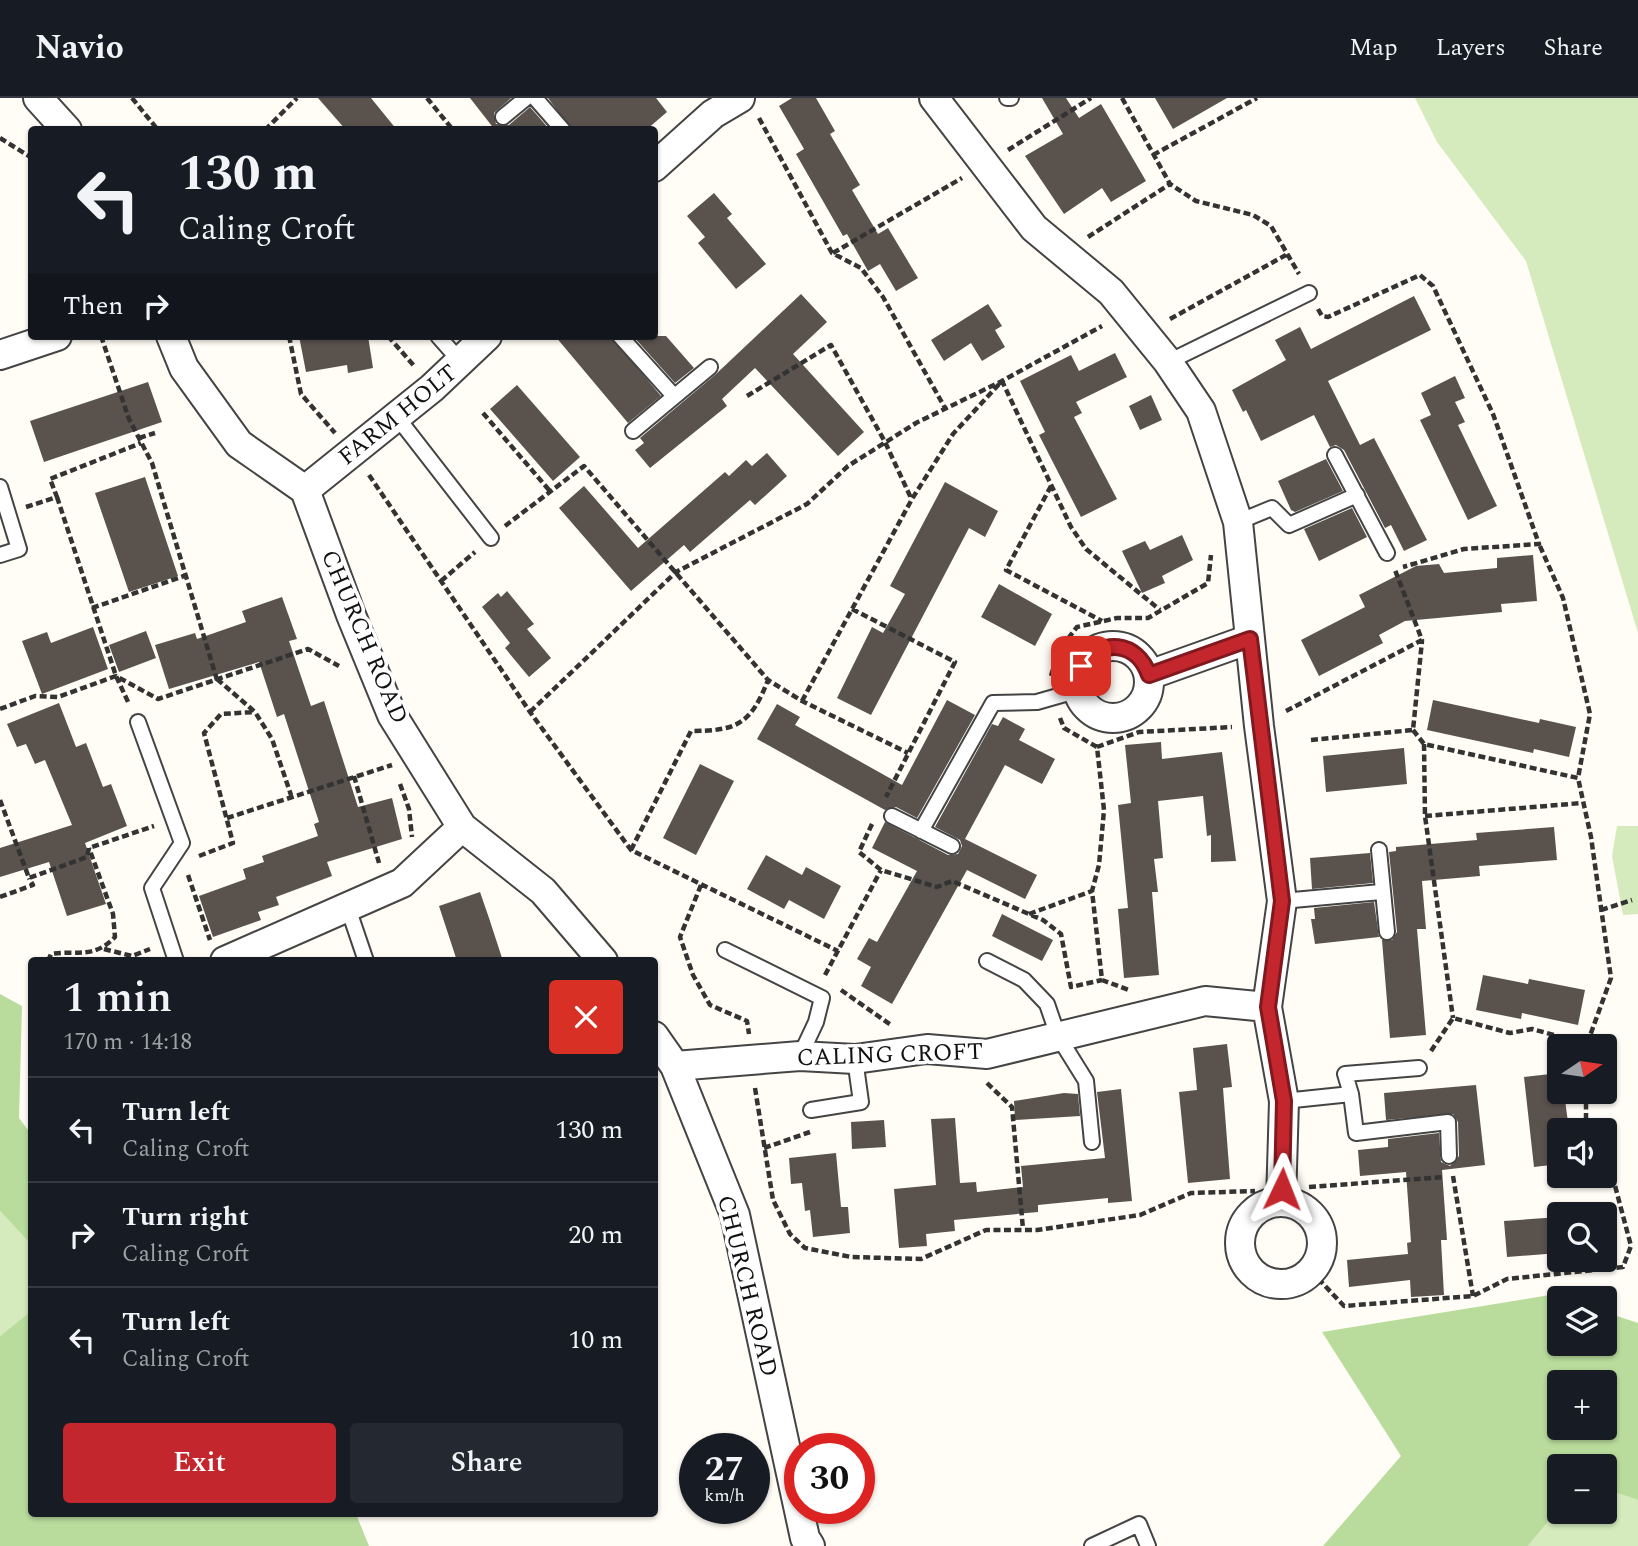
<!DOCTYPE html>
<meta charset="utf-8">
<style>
:root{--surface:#171b24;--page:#242831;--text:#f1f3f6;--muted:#9ea1a6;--line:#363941;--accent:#c4262e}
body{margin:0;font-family:Spectral,serif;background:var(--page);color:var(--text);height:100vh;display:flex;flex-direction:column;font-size:26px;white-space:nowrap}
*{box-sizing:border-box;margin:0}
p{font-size:23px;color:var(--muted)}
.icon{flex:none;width:38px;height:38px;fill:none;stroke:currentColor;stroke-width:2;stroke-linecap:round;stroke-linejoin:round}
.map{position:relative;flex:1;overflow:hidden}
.panel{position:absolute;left:28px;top:859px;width:630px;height:560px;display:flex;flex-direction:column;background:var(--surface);border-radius:7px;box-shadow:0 2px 5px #0004}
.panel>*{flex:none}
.top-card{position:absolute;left:28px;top:28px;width:630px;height:214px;border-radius:7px;box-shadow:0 2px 5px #0004;background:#171b24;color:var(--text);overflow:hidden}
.needle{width:46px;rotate:77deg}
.buttons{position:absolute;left:1547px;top:936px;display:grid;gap:14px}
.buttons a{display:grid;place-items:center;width:70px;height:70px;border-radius:7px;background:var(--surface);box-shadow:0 2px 5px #0004;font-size:35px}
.speed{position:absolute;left:679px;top:1335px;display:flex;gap:14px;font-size:35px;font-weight:700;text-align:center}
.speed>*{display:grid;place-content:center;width:91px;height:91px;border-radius:50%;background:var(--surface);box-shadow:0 2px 5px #0004;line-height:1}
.speed small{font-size:18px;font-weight:400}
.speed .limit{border:10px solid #d22;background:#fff;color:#111}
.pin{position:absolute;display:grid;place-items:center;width:60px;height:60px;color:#fff;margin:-30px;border-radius:14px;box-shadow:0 4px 10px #0006}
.me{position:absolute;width:77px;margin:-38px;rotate:2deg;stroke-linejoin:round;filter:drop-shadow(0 0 5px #0008)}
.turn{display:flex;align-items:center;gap:24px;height:147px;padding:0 35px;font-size:32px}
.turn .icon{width:91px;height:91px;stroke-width:2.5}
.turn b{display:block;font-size:49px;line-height:60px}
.then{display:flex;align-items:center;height:66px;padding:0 35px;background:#0003;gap:14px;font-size:26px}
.round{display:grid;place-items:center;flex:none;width:74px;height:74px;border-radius:7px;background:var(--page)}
.headline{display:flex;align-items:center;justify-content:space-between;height:119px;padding:0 35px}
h1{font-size:42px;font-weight:600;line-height:52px}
.action{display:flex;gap:14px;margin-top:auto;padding:14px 35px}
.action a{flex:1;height:80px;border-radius:7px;background:var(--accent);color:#fff;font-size:28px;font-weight:600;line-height:80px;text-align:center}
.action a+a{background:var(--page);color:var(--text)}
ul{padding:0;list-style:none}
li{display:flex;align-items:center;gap:21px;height:105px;padding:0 35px;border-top:2px solid var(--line)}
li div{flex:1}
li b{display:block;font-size:26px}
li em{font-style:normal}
header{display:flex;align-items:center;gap:42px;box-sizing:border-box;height:98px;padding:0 35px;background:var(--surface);border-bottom:2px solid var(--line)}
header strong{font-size:33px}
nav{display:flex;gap:38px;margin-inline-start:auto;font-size:24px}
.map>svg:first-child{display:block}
.green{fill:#d5ebbd}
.forest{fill:#b9dc9c;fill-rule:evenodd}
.building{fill:#5a524d}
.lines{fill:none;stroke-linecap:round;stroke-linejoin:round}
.service-casing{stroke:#444;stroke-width:18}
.minor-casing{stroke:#444;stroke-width:32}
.path{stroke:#333;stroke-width:4.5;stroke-dasharray:7 3.5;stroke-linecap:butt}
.service{stroke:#fff;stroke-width:14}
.minor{stroke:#fff;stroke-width:28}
.route-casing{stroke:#7f191e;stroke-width:18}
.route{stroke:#c4262e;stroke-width:12}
.labels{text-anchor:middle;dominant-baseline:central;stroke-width:7;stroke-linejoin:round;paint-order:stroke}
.street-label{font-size:24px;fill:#111;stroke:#fff}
</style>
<header>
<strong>Navio</strong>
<nav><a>Map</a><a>Layers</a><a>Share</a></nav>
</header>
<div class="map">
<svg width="1638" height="1448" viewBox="0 0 1638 1448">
<rect width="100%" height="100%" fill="#fffdf5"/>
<path class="green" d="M1415,0H1638V535L1526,163L1437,44Z
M1617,728H1638V816L1623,817L1612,758Z
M0,1113L32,1146L31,1213L0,1238Z
M1605,1391L1638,1402V1448H1528L1559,1410V1414H1605Z"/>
<path class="forest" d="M0,896L22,908L19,1020L31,1036V1146L0,1113Z
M1550,1197L1562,1200H1559V1246H1605V1214L1638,1225V1402L1605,1391V1368H1559V1410L1528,1448H1323L1401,1358L1322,1234ZM1559,1284H1605V1330H1559Z
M31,1213L32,1416H356L369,1448H0V1238Z"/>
<path class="building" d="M318,0H371L397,32H346Z
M470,0H511L494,15L496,26L509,27L530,9L550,32H495Z
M548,0H656L667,14L646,32H572Z
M792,0H816L835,33L830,36L860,87L852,92L878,136L888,130L918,180L896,193L880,166L868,173L847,136L843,138L796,56L804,51L779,8Z
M1042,0H1066L1079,20L1101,6L1146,83L1111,104L1102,90L1064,116L1025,58L1063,36Z
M1155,0H1227L1173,31Z
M714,95L732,116L727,120L766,166L736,191L698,145L705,139L687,118Z
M801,196L827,224L793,256L864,334L838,358L755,270L722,301L727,308L650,370L635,352L644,345L640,340L716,276Z
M1414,198L1431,232L1328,283L1360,347L1374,340L1427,442L1404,453L1391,427L1385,430L1344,352L1336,347L1330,349L1314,317L1261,343L1246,312L1243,314L1232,292L1286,262L1275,242L1300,229L1311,251Z
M988,206L1002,228L995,232L1005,249L982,263L971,245L944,263L931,242Z
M299,238H368L373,270L348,275L347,267L306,274Z
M555,238H611L661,298L628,325Z
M633,238H666L694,270L675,285Z
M1115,255L1127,279L1076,304L1082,315L1074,319L1117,401L1081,419L1039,337L1045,334L1020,283L1071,257L1079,273Z
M1455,278L1465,300L1455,304L1465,324L1458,327L1497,408L1468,422L1420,322L1431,317L1421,295Z
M148,284L162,324L44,364L30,323Z
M517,287L580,359L553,383L490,311Z
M1151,297L1162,322L1140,332L1129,308Z
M767,355L787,378L755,407L750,402L690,454L684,447L631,493L559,410L584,388L638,450L725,374L729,378L746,362L752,368Z
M1326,361L1343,393L1295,414L1291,412L1278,383Z
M145,379L178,478L129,494L95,395Z
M945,384L998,413L985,439L969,430L871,617L837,600L872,529L883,535L905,496L890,488Z
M1352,410L1367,439L1319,463L1304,431Z
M1182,437L1193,462L1162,478L1165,485L1142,495L1122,453L1145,443L1150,452Z
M1533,457L1537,503L1501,506L1502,514L1405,523L1379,537L1383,545L1319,578L1301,542L1365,509L1359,497L1416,468L1439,466L1444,475L1497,470V460Z
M999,486L1052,516L1035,548L981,519Z
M507,493L534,526L527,531L551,560L529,579L505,550L510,545L482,509L498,495L501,499Z
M282,499L297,541L289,543L311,608L324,603L358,709L392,700L402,741L327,764L332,778L276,799L279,807L258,814L261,822L213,839L199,798L246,781L243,771L264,764L262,758L318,738L314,726L319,724L284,616L277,619L259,564L169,591L155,547L195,535L197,541L246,524L242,513Z
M93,529L108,571L42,596L22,543L47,534L51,545Z
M146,533L156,560L119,574L109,547Z
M947,602L975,617L917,720L896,709L885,712L757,641L777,606L800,619L795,627L902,687Z
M1433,602L1539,625L1540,621L1576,629L1569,659L1534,651L1533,655L1427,632Z
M59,605L76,649L86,645L103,689L111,686L127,728L85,745L106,806L67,818L49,764L0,779V750L72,727L45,662L35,666L26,646L17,649L7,626Z
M1003,619L1025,631L1019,642L1055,661L1042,686L1005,667L965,741L1037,777L1025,801L967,772L892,906L861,888L871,869L857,861L869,840L877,844L917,773L872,750L885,724L948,757L958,756L962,748L960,742L935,729L992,626L998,628Z
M1161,644L1162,661L1222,654L1236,763L1211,764V737L1207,738L1203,698L1158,703L1163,760L1154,761L1158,794H1152L1159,877L1124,880L1118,811L1128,810L1118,707L1131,705L1125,647Z
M1404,650L1407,686L1326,694L1323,658Z
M700,666L734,683L696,757L663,740Z
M1554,729L1557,762L1479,768L1480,778L1422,783L1426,831H1417L1426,937L1390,940L1382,842H1392L1397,834L1389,754L1396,753V749L1477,742L1476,735Z
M1370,755L1373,785L1312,791L1310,760Z
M766,757L802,777L806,769L841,788L824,821L789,802L784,811L747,791Z
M480,794L489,820L503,863H457L439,808Z
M1374,804L1379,839L1315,846L1311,821H1315L1314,810Z
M1002,816L1053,842L1042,863L992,838Z
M1483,877L1528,886L1529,881L1585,892L1578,927L1522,915L1521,921L1476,912Z
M1227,946L1232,989L1223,990L1230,1081L1188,1085L1179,994L1197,992L1193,950Z
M1559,975V994H1564L1569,1032H1559V1066L1534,1069L1524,979Z
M1476,987L1485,1067L1442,1072L1447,1142H1441L1444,1197L1411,1199L1410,1182L1349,1189L1347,1162L1408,1156L1407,1145L1411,1144L1406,1074L1360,1078L1358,1052L1388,1049V1041L1439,1035L1441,1064L1450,1068L1459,1058L1458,1024L1453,1016L1386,1022L1384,995Z
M1121,991L1132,1103L1108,1105V1100L1038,1107V1114L954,1122L955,1133L926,1136L927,1148L899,1150L894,1091L936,1087L931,1021L955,1020L960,1085L976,1084L977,1094L1023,1089L1021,1068L1105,1060L1097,994Z
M1064,995L1078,996L1080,1018L1015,1022L1014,1003Z
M884,1022L886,1049L852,1051L851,1024Z
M836,1055L841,1109H848L850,1135L813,1139L810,1112L805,1113L802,1085L791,1086L789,1060Z
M1559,1119V1155L1507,1159L1504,1123Z"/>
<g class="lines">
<g class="service-casing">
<path id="service" d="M535,0L563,32
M1007,0H1011
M503,19L526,0
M438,238L461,264
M620,238L674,298
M1168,264L1309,195
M397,319L491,440
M633,333L710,269
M1335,357L1387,455
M0,389L19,451L0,457
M1238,424L1272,410L1289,427L1357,397
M138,624L182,745L152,790L176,863
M892,718L952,748
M921,733L993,605L1037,604L1079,592
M1379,752L1387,834
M1282,803L1381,794
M348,810L366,863
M725,852L822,900L816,924L800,958
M987,863L1024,882L1047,906L1058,938L1086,983L1092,1044
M1351,996L1345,976L1419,970
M1284,1003L1351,996L1356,1035L1448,1024L1449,1058
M811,1012L861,1004L855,961
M1092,1448L1139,1426L1148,1448"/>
</g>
<g class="minor-casing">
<path id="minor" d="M38,0L67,32
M934,0L1034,130L1111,194L1168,264L1201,313L1238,424L1259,628L1282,803L1267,909L1284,1003L1281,1104
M654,69L713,16L740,0
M171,238L184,270L239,346L305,392L351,517L392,617L462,729L543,793L603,863
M0,257L57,238
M305,392L432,290L487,238
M1077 584a36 36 0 1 1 72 0a36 36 0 1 1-72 0Z
M1149,577L1250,541
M225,863L402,785L462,729
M654,938L675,968L735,1117L805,1440L810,1448
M675,968L800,958L855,961L927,951L987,956L1205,903L1267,909
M1240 1145a41 41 0 1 1 82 0a41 41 0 1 1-82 0Z"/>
</g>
<path class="path" d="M132,0L158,32
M427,0L453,32
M1122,0L1170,86L1196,103L1253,117L1271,128L1299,176
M759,20L832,155L861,170L883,199L945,310
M265,32L297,0
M0,40L32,60
M1008,52L1091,0
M1153,57L1257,0
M1088,139L1170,86
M833,155L962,80
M1318,211L1322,218L1328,219L1420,177L1433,188L1493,316L1539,446L1464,451L1403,469
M1170,221L1286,157
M101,238L129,321L152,365L217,582
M289,238L301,296L335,335
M388,238L415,269
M747,298L831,247L885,344L911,400
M483,315L549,392
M139,340L155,335
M369,377L530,614L631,752L838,853
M1051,388L1006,472L1102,523
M57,399L116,578L129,606
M26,409L57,399L50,381L141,345
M505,428L584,368L768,582L802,603L908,655
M441,483L475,454
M92,510L184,478
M852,511L955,564L886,699
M1051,578L1059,552L1077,529L1117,520H1148L1208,485L1211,457
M217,581L255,614L272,641L291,697
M802,603L912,401L953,336L1002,283L1071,429L1086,451L1160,512
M0,611L35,598L58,599L116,578L158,601L308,551L339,568
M1286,613L1422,542L1395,472
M530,614L676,474L807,406L848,368L916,325L1002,283L1102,228
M1060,620L1064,630L1097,649L1104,712L1099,767L1092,793L1102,882L1129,892
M1413,632L1424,646L1578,680L1590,616L1563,500L1539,446
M1311,642L1413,632L1422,543
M1424,646L1425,718L1453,920
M1097,649L1139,634L1232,629
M354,678L379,765
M400,686L409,711L412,739
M0,702L29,780L87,759L89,750L154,728
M1425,718L1582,705
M227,720L392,667
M872,726L859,754L881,772L937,789L952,783L1043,822L1061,836L1071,889L1102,882
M631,752L691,633C737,633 751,626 768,582
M199,758L233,745L204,635L221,616L255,614
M188,777L210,842
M701,787L680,839L693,877L710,907L747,923L749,936
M0,799L33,787L29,780
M1601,812L1632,802
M1029,816L1092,793
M104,851L132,858L150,851
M48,863L51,856C78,852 94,861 115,839L113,816L89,750
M825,877L881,772
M841,892L891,927
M1431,953L1453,920L1510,935L1532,931L1587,946L1611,880L1591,739L1578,680
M987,985L1012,1009L1023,1131
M755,990L773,1102L790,1136L805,1150L851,1159L921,1161L986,1132H1037L1140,1117L1191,1095L1255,1093
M1586,994V1023L1593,1032
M764,1050L810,1034
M1453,1078L1473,1198
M1309,1089L1444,1079
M1311,1173L1344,1208L1473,1198L1507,1181L1623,1169L1631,1148L1605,1050"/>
<use href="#service" class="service"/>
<use href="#minor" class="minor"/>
</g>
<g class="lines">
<g class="route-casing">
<path id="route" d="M1081,568C1101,540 1137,543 1149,577L1250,541L1282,803L1268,909L1284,1003L1282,1091"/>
</g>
<use href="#route" class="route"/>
</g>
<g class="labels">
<g class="street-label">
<text transform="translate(398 317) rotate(-39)">FARM HOLT</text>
<text transform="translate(364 539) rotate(67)">CHURCH ROAD</text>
<text transform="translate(890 957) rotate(-2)">CALING CROFT</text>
<text transform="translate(747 1188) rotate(76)">CHURCH ROAD</text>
</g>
</g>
</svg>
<div class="buttons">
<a><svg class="needle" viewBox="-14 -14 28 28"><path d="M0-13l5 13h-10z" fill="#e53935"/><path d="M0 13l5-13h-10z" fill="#9ea1a6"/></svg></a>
<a><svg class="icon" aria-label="sound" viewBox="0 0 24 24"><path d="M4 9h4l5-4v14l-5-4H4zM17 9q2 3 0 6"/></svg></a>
<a><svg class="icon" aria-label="search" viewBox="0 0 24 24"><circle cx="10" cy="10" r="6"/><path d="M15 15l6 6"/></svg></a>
<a><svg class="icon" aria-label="layers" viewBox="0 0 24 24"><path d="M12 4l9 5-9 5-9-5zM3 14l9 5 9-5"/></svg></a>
<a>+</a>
<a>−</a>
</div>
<div class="speed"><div>27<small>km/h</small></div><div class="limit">30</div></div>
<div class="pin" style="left:1081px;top:568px;background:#d93025"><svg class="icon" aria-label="arrive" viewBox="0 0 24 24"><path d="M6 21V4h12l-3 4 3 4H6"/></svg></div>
<svg class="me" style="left:1282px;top:1091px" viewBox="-20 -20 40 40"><path d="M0-17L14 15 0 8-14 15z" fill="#c4262e" stroke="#fff" stroke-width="4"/></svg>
<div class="top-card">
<div class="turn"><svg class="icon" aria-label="left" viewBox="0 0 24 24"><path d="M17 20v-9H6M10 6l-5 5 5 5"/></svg><div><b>130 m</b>Caling Croft</div></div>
<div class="then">Then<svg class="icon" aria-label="right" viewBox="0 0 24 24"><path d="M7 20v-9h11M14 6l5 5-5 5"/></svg></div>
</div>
<section class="panel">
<div class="headline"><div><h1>1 min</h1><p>170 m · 14:18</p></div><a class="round" style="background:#d93025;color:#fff"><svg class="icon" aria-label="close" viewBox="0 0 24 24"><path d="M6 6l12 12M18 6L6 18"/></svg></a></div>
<ul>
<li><svg class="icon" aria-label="left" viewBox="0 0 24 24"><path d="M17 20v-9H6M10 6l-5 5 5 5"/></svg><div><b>Turn left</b><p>Caling Croft</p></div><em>130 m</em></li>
<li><svg class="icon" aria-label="right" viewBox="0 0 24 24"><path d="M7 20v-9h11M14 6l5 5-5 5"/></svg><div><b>Turn right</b><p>Caling Croft</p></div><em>20 m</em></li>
<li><svg class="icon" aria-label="left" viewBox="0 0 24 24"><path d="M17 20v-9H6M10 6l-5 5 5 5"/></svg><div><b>Turn left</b><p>Caling Croft</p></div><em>10 m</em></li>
</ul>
<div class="action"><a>Exit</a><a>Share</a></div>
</section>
</div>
